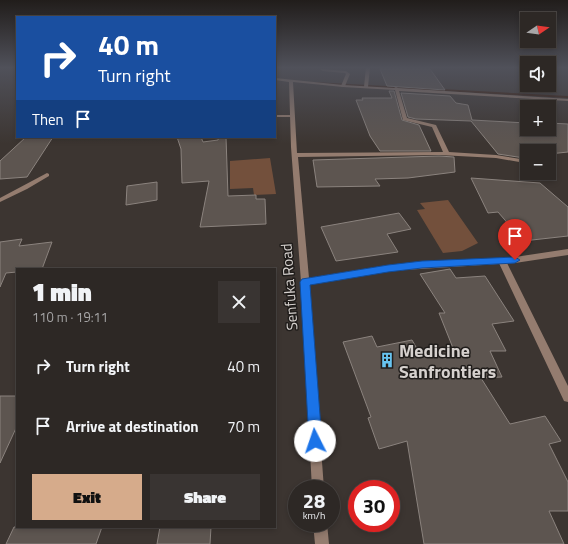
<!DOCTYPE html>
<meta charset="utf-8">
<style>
:root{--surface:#2d2825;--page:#393432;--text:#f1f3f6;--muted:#a7a6a7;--line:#484442;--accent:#d6ab8b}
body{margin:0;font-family:"Titillium Web",sans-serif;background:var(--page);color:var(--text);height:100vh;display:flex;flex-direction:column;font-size:15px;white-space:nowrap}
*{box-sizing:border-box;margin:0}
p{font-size:13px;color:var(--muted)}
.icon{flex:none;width:22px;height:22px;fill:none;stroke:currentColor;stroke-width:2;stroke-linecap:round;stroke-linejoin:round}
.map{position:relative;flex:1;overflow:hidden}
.panel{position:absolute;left:16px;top:268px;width:260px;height:260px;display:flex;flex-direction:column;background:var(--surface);border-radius:0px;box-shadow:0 2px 6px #0003,0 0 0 1px var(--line)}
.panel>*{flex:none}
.banner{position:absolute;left:16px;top:16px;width:260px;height:122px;border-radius:0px;box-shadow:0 2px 6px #0003,0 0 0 1px var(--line);background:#1a4fa0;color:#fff;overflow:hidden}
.needle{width:26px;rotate:77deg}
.controls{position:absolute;left:520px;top:12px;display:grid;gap:8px}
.controls a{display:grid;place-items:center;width:36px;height:36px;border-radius:0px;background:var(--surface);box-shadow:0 2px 6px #0003,0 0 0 1px var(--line);font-size:20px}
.speed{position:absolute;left:288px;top:480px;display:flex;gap:8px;font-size:20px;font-weight:700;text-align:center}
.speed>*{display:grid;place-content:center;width:52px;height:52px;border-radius:50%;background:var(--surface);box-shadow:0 2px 6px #0003,0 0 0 1px var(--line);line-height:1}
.speed small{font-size:10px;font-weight:400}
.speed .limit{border:6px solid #d22;background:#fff;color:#111}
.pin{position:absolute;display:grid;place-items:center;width:34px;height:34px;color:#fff;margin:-41px -17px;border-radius:50% 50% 50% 0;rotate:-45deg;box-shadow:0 0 4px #0007}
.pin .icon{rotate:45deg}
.me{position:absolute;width:44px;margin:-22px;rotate:356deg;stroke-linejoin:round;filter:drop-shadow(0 0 3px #0008)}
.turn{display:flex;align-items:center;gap:14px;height:84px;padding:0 16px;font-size:18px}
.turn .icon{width:52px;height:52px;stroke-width:2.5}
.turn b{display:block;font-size:28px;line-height:34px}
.then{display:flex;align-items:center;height:38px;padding:0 16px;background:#0003;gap:8px;font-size:15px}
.round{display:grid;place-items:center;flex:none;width:42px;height:42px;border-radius:0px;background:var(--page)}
.summary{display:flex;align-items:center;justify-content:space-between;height:68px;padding:0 16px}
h1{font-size:24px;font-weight:800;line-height:30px}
.button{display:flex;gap:8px;margin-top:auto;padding:8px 16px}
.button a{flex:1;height:46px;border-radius:0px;background:var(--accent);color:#111;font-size:16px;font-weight:800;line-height:46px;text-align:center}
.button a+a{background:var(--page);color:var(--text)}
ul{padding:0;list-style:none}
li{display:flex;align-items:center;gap:12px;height:60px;padding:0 16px}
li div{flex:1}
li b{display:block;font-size:15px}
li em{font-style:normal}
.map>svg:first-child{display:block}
.green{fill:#73503c}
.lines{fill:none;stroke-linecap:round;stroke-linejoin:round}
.stream{fill:#331200;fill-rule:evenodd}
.building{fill:#5d5550;stroke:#8b837e}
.lane{fill:#947c6f;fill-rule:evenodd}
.street{fill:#947c6f;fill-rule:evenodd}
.route{fill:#1a73e8;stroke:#114b97}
.labels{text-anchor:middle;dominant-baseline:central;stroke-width:3;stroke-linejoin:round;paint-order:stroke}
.street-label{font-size:15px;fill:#d6d1ce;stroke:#201d1b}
.near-poi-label{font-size:18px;font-weight:bold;fill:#d6d1ce;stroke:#201d1b;text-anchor:start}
</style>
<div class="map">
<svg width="568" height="544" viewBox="0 0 568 544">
<rect width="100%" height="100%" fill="#3c3531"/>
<path class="green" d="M270,158L276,194L254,195L253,188L230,189V161Z
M448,200L478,243L462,251L443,253L417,210L425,209L420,203Z"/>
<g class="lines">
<path class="stream" d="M314,82L568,96V98L315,84Z"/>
</g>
<path class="building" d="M380,69H430L445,90L387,86Z
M389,91H394L402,120L419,125L431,151H380L370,136L356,100H363L362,98H392Z
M401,93L450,96L456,103L468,105L472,120L527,123V129H549V123L568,124V152L549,154V151H527V158H524L498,154L471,121L416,119L408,117Z
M26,137H53L27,177L0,179V161Z
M177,137H201L203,142L218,140L219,137H226L228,196L256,195V199H265L266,224L200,227L209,181L182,183L181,149Z
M439,156L454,157L455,172L408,178L375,179L380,186L317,187L313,160Z
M471,178L540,183L568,207V236L523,241L498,212L488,213Z
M157,182V200L126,205L127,186Z
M399,213L411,229L387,234L398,252L336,261L321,227Z
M22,239L19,246L52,242L42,269H17V272L6,273L0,287V242Z
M450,269L456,278L485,276L514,321L492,324L506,351H490L502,377L481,378L510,424L545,416L561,441L549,444L568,482V511H549L564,544H424L407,441L379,449L368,418L371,417L343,342L372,336L377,347L412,340L420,354L455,353L439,313H445L420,274Z
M0,396H17V426L0,463Z
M14,527H102L96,544H6Z
M160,527H211L210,544H157Z"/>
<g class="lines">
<path class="lane" d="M366,67H370L368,87L366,88L364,87Z
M321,69L346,71L350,74L345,86L343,87L341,86L346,74L345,73L322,71Z
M275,115H293L295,116L293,117H275Z
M502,258L506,261L568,386V402L564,401L498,261Z"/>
<path class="street" d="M275,78L343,85L394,88L396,87L398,88L568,99V101L399,91L407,118L436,125L449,152L496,155L527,160V162L525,163L496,158L439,155L298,157L309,278L389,265L515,257L568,249V255L515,263L389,271L309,284L324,489H312L301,282L291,147L289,82L275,80ZM293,82L343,87L395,90L403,120L432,127L443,152L297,153Z
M47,173L49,174V176L27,189L0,202V198Z
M313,523H327L329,544H315Z"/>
</g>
<linearGradient id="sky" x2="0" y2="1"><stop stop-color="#211d1b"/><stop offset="0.47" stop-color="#50515a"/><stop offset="1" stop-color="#50515a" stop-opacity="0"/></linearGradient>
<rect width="568" height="144" fill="url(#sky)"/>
<path class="route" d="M515,257L520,260L515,263L422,268L388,272L310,285L322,441L320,446L315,448L310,446L309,441L300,282L302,279L388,265L422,261Z"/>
<defs>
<g id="building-bare" transform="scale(1.2)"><path d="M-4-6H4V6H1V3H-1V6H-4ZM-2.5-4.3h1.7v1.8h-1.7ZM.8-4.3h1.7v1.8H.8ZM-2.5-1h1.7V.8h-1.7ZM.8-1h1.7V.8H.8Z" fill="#68c4f0" stroke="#201d1b" stroke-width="2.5" paint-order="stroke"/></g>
</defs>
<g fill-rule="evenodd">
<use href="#building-bare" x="387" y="360"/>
</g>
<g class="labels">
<g class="street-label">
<text transform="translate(289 287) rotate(-94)">Senfuka Road</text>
</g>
<g class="near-poi-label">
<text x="399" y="350">Medicine<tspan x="399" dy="21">Sanfrontiers</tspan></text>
</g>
</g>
</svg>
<div class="controls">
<a><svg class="needle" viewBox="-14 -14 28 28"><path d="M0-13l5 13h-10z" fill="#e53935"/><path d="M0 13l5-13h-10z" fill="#a7a6a7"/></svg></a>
<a><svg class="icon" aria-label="sound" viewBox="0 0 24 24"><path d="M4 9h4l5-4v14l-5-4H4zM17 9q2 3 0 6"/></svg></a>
<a>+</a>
<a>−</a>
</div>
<div class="speed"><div>28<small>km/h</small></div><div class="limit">30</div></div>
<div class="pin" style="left:515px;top:260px;background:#d93025"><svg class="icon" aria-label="arrive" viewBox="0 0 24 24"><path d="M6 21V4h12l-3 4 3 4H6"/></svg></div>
<svg class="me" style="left:315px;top:441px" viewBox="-20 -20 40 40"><circle r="19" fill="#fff"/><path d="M0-13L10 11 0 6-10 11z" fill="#1a73e8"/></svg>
<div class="banner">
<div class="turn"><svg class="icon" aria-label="right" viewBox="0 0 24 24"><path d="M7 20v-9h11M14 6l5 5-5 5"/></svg><div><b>40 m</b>Turn right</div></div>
<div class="then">Then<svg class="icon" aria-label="arrive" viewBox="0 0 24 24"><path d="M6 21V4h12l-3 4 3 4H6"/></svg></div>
</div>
<section class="panel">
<div class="summary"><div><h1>1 min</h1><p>110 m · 19:11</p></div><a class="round"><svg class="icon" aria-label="close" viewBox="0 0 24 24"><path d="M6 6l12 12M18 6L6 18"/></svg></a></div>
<ul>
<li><svg class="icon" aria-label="right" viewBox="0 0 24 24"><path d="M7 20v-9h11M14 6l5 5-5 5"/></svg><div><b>Turn right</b></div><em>40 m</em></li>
<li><svg class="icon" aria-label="arrive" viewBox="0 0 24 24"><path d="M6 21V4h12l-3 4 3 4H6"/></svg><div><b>Arrive at destination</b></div><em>70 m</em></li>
</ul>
<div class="button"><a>Exit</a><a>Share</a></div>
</section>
</div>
